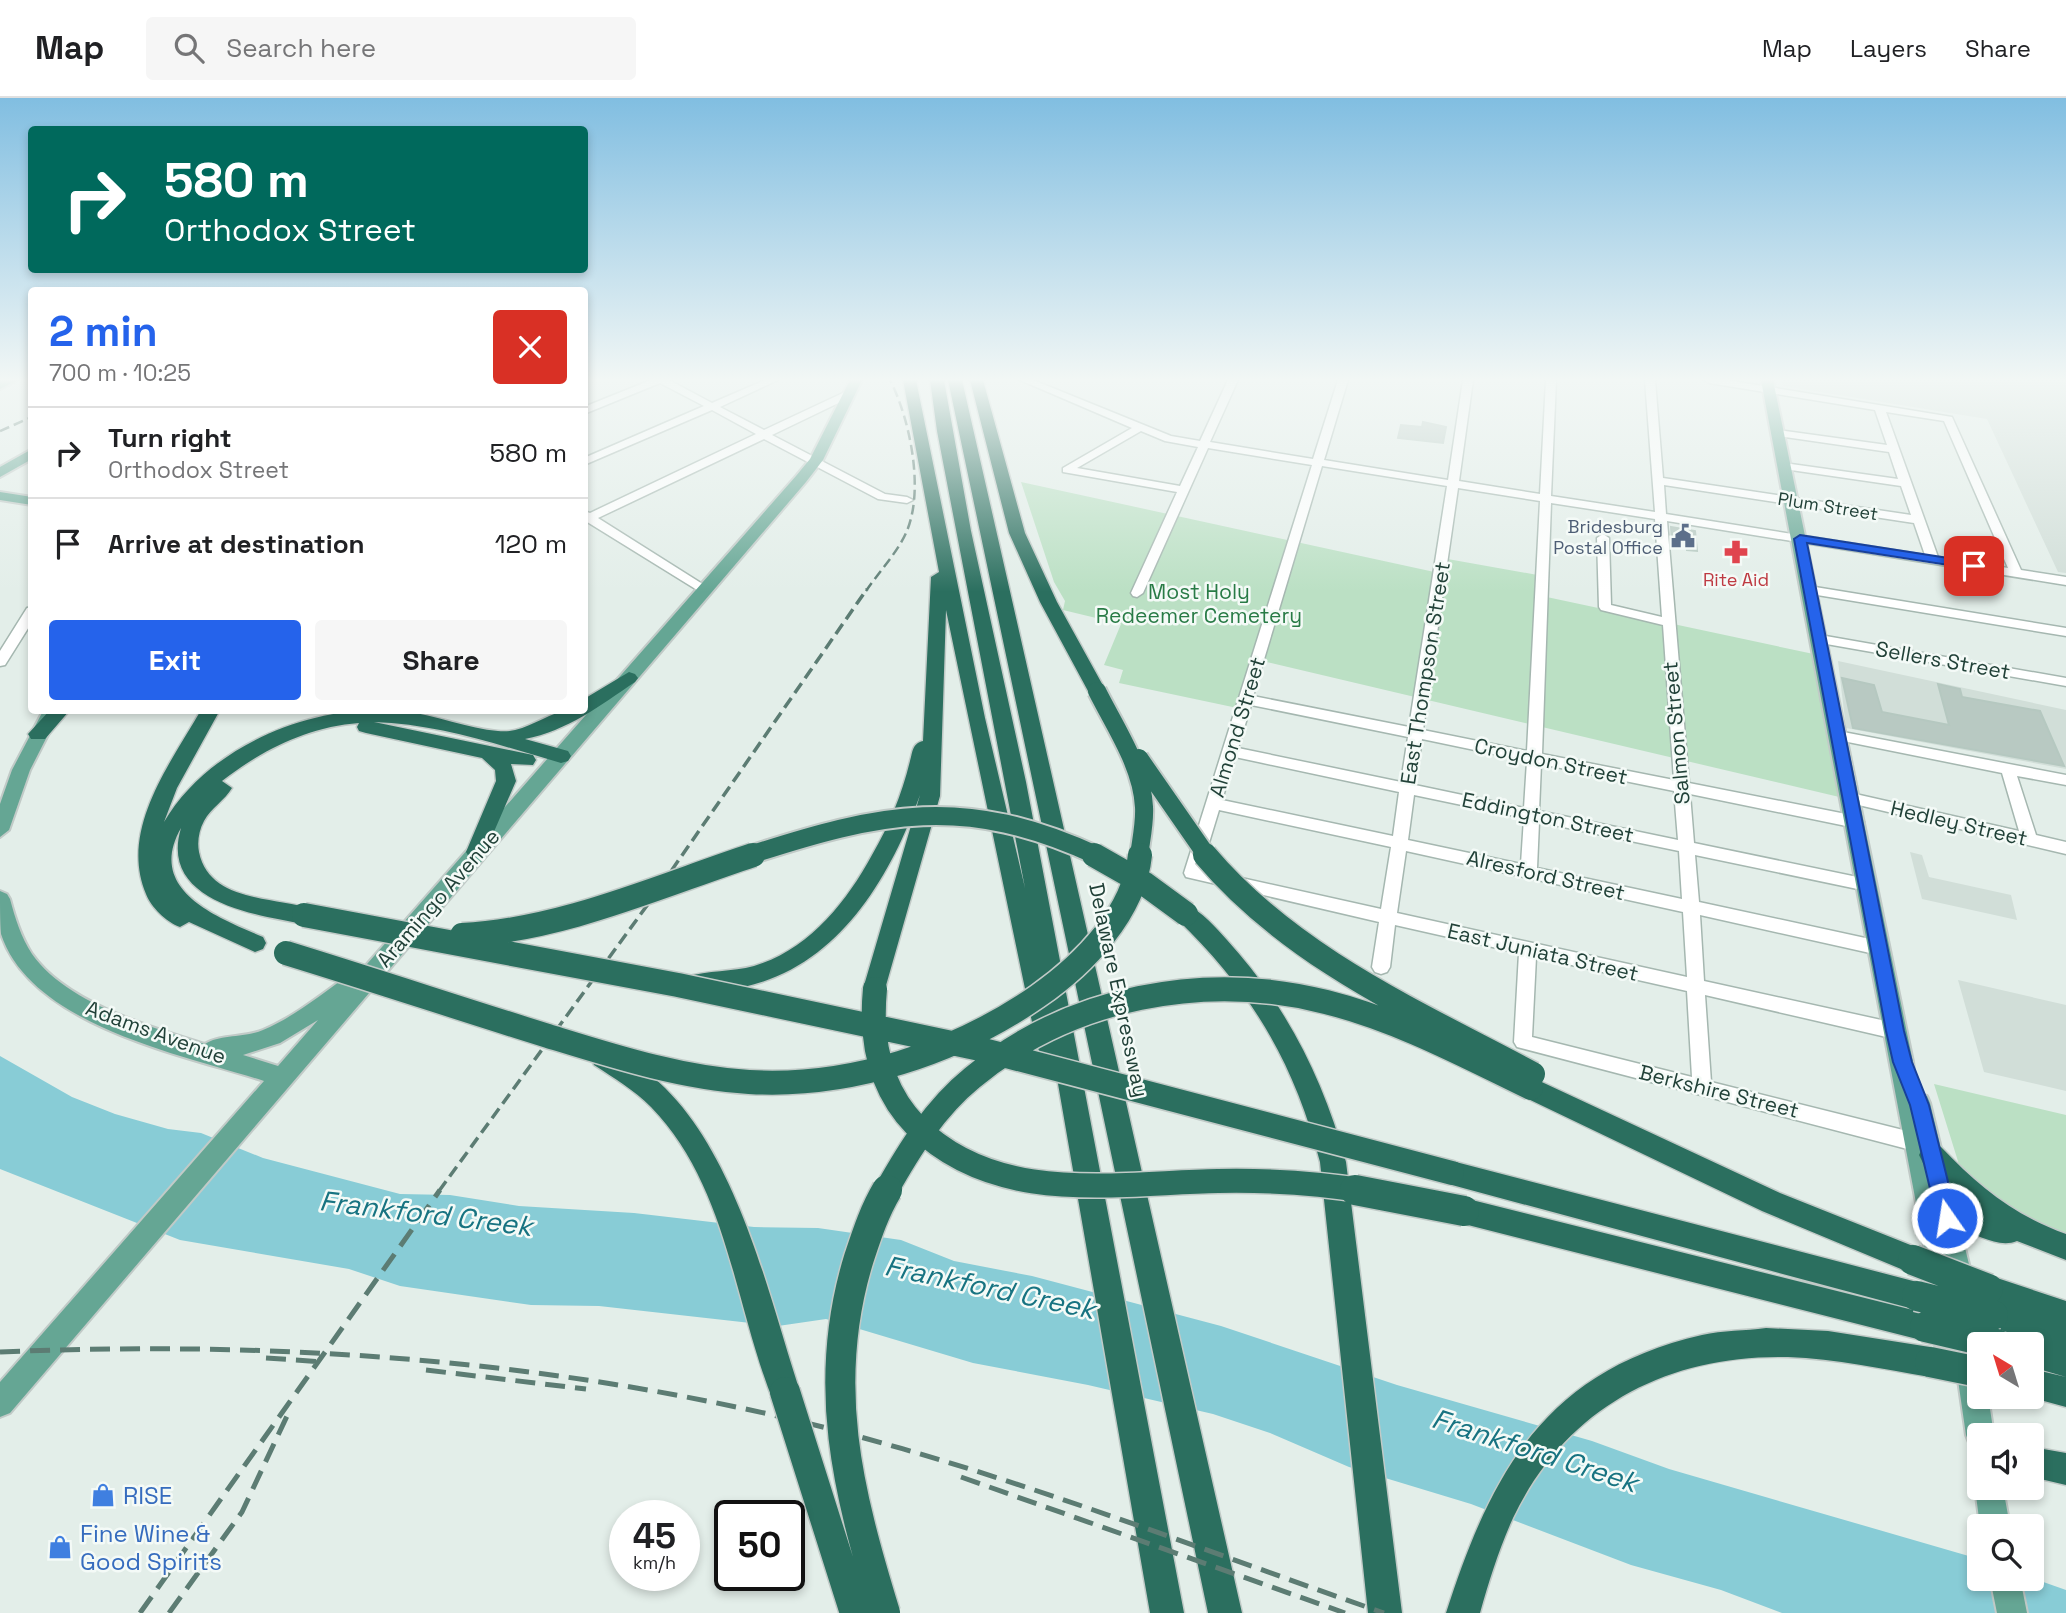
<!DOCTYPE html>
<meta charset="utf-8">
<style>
:root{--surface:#fff;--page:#f6f6f6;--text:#202124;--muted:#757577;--line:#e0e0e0;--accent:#2563eb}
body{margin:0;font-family:"Space Grotesk",sans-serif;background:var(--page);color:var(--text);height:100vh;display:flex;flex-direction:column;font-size:26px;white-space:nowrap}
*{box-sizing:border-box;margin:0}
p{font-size:23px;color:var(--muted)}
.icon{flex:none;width:38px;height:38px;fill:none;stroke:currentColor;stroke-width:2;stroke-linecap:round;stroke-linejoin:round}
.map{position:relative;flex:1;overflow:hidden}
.drawer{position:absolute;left:28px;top:189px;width:560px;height:427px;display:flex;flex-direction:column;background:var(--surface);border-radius:7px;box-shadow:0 4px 10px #0003}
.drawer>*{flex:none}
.top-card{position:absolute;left:28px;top:28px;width:560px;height:147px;border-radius:7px;box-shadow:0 4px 10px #0003;background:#00695c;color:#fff;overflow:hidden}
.needle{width:46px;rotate:322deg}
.buttons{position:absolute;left:1967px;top:1234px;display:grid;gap:14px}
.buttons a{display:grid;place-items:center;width:77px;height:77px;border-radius:7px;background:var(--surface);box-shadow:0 4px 10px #0003;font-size:35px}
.speed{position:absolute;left:609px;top:1402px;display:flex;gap:14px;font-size:35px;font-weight:700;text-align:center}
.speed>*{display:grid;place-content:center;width:91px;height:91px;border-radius:50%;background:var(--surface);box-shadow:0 4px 10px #0003;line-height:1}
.speed small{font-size:18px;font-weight:400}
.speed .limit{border:4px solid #111;border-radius:10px;background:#fff;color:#111}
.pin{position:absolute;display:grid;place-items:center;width:60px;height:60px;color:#fff;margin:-30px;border-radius:14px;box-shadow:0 4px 10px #0006}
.me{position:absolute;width:77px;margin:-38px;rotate:347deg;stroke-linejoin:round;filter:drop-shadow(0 0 5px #0008)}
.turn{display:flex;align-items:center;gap:24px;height:147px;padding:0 21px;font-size:32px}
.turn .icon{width:91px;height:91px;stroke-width:2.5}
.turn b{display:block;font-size:49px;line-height:60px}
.round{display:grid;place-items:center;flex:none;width:74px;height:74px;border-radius:7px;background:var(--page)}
.headline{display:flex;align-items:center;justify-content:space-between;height:119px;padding:0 21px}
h1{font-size:42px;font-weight:800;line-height:52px;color:var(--accent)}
.primary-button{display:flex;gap:14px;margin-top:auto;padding:14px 21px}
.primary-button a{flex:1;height:80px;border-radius:7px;background:var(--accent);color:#fff;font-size:28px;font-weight:800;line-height:80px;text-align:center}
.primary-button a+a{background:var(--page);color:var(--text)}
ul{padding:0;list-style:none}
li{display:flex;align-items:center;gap:21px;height:91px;padding:0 21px;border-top:2px solid var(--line)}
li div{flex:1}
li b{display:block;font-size:26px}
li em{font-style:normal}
header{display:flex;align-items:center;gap:42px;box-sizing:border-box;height:98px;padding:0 35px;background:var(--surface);border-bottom:2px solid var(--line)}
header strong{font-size:33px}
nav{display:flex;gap:38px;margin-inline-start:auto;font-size:24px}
.search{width:490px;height:63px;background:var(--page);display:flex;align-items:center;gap:18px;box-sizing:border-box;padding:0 24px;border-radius:7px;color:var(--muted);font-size:26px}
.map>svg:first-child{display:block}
.built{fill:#d1ded8}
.green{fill:#bbe0c4}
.water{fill:#88ccd6}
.building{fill:#b8c9c2;stroke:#b5c8c0;stroke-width:2}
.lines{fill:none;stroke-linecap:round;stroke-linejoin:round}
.minor-casing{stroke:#a5b7b0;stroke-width:3}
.major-casing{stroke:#c1cac7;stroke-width:4}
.highway-casing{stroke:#c1cac7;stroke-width:3}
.minor{fill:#fff;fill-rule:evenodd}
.major{fill:#65a694;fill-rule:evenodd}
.highway{fill:#2b6f5f;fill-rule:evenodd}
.rail-far2{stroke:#5c7c73;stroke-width:2.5;stroke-dasharray:10 5;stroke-linecap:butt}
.rail-far1{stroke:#5c7c73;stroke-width:3.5;stroke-dasharray:12 6;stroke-linecap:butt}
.rail{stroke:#5c7c73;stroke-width:5;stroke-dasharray:20 10;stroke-linecap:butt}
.highway-bridge-far2-casing{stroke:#c1cac7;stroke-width:22;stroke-linecap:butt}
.highway-bridge-far1-casing{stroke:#c1cac7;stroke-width:27;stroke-linecap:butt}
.highway-bridge-casing{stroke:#c1cac7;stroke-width:33;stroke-linecap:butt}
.highway-bridge-far2{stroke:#2b6f5f;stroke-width:18}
.highway-bridge-far1{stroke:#2b6f5f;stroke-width:24}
.highway-bridge{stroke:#2b6f5f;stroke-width:30}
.route{fill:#2563eb;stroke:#184099;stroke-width:2}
.labels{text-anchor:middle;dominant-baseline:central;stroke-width:5;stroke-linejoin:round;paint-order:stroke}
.far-street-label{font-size:18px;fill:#214138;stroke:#f4faf7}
.far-service-label{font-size:18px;fill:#4e5e75;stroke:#f4faf7;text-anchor:end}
.far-health-label{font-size:18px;fill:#be3a42;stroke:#f4faf7}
.park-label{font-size:21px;fill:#287b46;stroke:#f4faf7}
.street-label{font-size:21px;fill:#214138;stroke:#f4faf7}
.near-shop-label{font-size:24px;fill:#366cbe;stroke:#f4faf7;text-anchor:start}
.near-water-label{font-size:28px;font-style:italic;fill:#177381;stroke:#f4faf7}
</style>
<header>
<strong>Map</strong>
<div class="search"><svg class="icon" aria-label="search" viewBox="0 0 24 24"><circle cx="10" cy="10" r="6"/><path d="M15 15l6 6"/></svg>Search here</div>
<nav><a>Map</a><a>Layers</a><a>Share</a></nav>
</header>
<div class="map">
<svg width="2066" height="1515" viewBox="0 0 2066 1515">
<rect width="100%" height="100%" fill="#e3eee9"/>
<path class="built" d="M1782,282H2066V475L2058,474L1987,321L1783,288Z
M1838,563L2066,612V671L1846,630Z
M1910,754L1922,757L1929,779L2011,797L2017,822L1922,801Z
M1958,882L2066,907V993L1984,974Z"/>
<path class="green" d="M1021,384L1439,475L1442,460L1543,478L1542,498L1823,558L1852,702L1258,562L1242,611L1119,585L1123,572L1104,567L1121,526L1063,512L1065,503L1054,484Z
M1934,986L2066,1017V1135L2018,1124L1961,1073Z"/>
<path class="water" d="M0,958L72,999L115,1016L168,1031L201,1035L263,1060L400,1096L450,1097L519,1108L634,1115L754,1129L818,1130L901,1142L954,1163L1032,1178L1221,1228L1397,1287L1592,1343L1669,1371L1979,1461V1480H2032L2066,1492V1515H1782L1721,1492L1631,1467L1471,1406L1349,1369L1270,1335L1213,1316L1088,1287L973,1265L826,1221L778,1228L599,1208L531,1207L400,1188L349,1171L180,1142L0,1071Z"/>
<path class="building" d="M1423,324L1446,329L1443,345L1398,340L1401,327L1422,329Z
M1671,429L1695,433L1697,453L1687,452L1686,445L1672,443Z
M1842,580L1874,587L1882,614L1949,627L1938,586L1960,591L1962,599L2040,613L2064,668L1853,630Z"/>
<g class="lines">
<g class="minor-casing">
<path id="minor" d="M651,282H669L712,305L765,282H778L720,309L764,332L845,294H853V298L772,337L885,396L907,399L913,402L907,405L878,401L764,341L598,420L712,492L710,495H702L584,422V413L590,415L756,336L712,312L584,367V360L704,308L660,285L584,316V309Z
M1020,282H1033L1171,338L1200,343L1228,282H1238L1210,344L1313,361L1338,282H1348L1324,362L1448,382L1463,282H1473L1459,383L1540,396L1546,282H1556L1551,398L1655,414L1645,282H1655L1663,380L1911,417L1901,388L1784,371L1779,368L1784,365L1898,381L1889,354L1778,338L1773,335L1778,332L1887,347L1875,312L1709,285L1704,282H1726L1952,319L2021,472L2066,479V487L1667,423L1689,685L1856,718L1864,724L1856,730L1690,696L1694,745L1867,781L1873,783L1875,787L1873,791L1867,793L1695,757L1699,804L1879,843L1885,845L1887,850L1885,855L1879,857L1700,817L1704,883L1895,925L1901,928L1904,933L1901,938L1895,941L1705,897L1711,984L1915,1035L1922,1038L1925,1044L1922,1050L1915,1053L1517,949L1514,944L1519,855L1395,827L1390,869L1387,874L1381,876L1375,874L1372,869L1379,824L1186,779L1184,775L1312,367L1208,350L1143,495L1137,499L1133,498L1131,495L1177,394L1063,374V370L1132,330ZM1886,314L1944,323L2008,470L1938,459ZM1141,333L1165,343L1198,349L1180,388L1077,370ZM1322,368L1447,388L1409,629L1253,598ZM1664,387L1914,425L1925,457L1666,416ZM1458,390L1540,403L1527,653L1423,632ZM1551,405L1655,421L1662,519L1611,507L1609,440L1603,436L1597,440L1599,509L1601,512L1663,527L1674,682L1542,656ZM1251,607L1408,639L1401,684L1238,650ZM1422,641L1527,663L1524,710L1415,687ZM1235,659L1399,694L1393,738L1222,702ZM1541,666L1674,693L1678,742L1539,713ZM1414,697L1524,720L1521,766L1408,742ZM1219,712L1391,749L1381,811L1201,771ZM1539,724L1679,753L1682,801L1537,770ZM1406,753L1683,814L1687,879L1397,815ZM1536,859L1687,893L1692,979L1532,939Z
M1809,488L2066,530V538L1805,495L1803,492Z
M32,509V524L5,567L0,568V553L27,510Z
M1820,537L2066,580V588L1815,544V538Z
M1838,633L2066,677V687L2017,678L2036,737L2066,744V756L1846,704L1843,700L1851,695L2019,733L2002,675L1833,641L1831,638L1833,635Z"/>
</g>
<g class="major-casing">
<path id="major" d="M18,282L0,291V283Z
M850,282H862L823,362L806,384L10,1315L0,1319V1284L264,983C184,957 31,928 1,836C0,824 0,807 0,793L7,796L10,801C15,820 21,839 32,856C66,905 150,929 205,946C220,936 245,940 263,932C294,919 322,896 350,876L360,874L796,378L810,361ZM318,922L278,968L243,957L280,945Z
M1761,282H1773L1913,964L1917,996L1927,998L1930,1005L1974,1187L1970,1196L1961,1200L1952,1196L1949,1189L1943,1192L1934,1188L1930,1179Z
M32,351V361L0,379V369Z
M0,394L32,399V407L0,402Z
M43,613L53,612L58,617L30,672L9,732L0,739V706L12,672Z
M1963,1214L1972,1218L1976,1227L1979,1298H1988L1994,1337H1979V1351L1970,1347L1966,1337L1950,1227L1954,1218Z
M1979,1380V1390H2003L2010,1428H1980L1975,1390Z
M1990,1480H2020L2027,1515H1997Z"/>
</g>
<g class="highway-casing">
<path id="highway" d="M903,282H916L985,620L1025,790L937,333L930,282H944L971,433L1026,684L1184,1515H1150L1053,957L1040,955L1037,948L946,512L940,698L883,898L875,901L867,898L863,891L920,697C889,782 838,868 744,889C726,893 703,899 686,893L682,886L686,879C708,872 732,874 754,868C808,852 846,805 872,757C889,728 902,696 910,663C913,653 912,646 923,643L931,479L939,474Z
M948,282H962L1242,1515H1208Z
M970,282H983L1025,435L1057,504L1106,593L1103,597H1091L1088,593L1040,504L1009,435Z
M629,574L635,576L638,580L635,584C601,607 567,633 525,641L568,653L571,658L568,663L561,665C499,647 439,626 374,624L533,657L536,662L533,667L511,666L516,683L483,759H469L466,754L496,683L495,672L482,660L366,635L359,633L357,629L359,625C307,629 262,652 222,683L232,690C225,702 211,710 204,723C199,732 197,744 199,754C209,804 274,799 312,811L315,817L312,823L304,826C254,817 159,803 181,730C145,793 219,820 263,839L266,845L263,851L255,854L189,824L180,829C166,824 151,809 146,796C119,732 170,666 201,612H220L177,690L164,724C210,646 316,604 404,613C435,617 469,631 498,633C522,636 541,619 563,613C569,611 578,612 584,612V601Z
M50,612H70L45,641H31L28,636Z
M1186,807C1202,813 1216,830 1227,842C1286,907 1323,980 1346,1064L1402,1515H1368L1320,1064C1294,964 1252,894 1178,822L1175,816L1178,810Z
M603,950C721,992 761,1171 795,1278L800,1294L796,1305L785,1309L774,1305C734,1207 728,1088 651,1009C634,992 614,980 594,967L591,960L594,953Z
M1531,979L1780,1095L1923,1152L1927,1162L1923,1172L1913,1176L1762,1113L1522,998L1519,990L1522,982Z
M1932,1045L1941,1049C1978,1088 2015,1118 2066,1136V1162L2017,1143C1998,1151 1978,1135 1959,1133C1945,1132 1934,1135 1920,1130L1917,1121L1920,1112L1930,1108L1965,1109L1923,1065L1919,1057L1923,1049Z
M1452,1063L1917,1184L1927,1188L1931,1198L1927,1208L1917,1212L1452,1087L1443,1084L1439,1075L1443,1066Z
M1464,1100L1925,1215L1935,1219L1939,1229L1935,1239L1925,1243L1464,1126L1455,1122L1451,1113L1455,1104Z
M1988,1177L2066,1203V1279L2032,1269V1246H2021L2031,1241L1983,1227L1979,1217L1983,1207L1988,1205L1978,1201L1974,1191L1978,1181Z
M1766,1230L1828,1233L1930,1249L1940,1254L1945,1264L1940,1274L1930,1279C1883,1271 1836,1261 1788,1259C1668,1256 1566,1309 1513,1420C1499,1451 1489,1483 1480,1515H1446C1492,1372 1546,1273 1702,1237C1723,1232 1745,1233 1766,1230Z
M2032,1271L2066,1279V1309L2026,1298H2032Z
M2032,1349L2066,1355V1387L2032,1379Z"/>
</g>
<use href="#minor" class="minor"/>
<use href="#major" class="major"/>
<use href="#highway" class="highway"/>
<path class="rail-far2" d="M0,333L32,319
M866,493C878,475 897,455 906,435C925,393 910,321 890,282"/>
<path class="rail-far1" d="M439,1093L651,802L867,491"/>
<path class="rail" d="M0,1254C263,1243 516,1259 773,1317C982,1365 1182,1445 1384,1515
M266,1260L325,1264
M426,1272L586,1291
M961,1379L1345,1515
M140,1515L440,1092
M169,1515L242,1414L287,1318"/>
<g class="highway-bridge-far2-casing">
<path id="highway-bridge-far2" d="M1097,593C1115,629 1142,668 1144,709C1145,725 1141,742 1139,758
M1139,660L1207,758
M747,758C882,714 964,696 1098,758"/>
</g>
<g class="highway-bridge-far1-casing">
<path id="highway-bridge-far1" d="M1094,757L1145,786L1186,816
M1205,757C1292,860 1417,914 1533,976
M304,817L678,887L980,951L1452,1075
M462,837C562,832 659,788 753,757
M286,855C374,882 461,911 548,938C613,958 681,980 749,984C850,990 956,955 1038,898C1084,866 1134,815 1140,757
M875,891C870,942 879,990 916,1028C997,1108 1115,1085 1218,1083C1268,1082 1317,1085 1366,1093
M886,1093C909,1052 935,1010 972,980C1069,899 1204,873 1326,904C1398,922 1465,958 1531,990"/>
</g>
<g class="highway-bridge-casing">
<path id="highway-bridge" d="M1355,1092L1464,1113
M1913,1162L1988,1191
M1917,1198L1993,1217
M1925,1229L1997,1246
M1930,1264L1979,1274
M785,1294L855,1515
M885,1515C848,1394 820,1286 859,1160C867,1136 874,1114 887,1092"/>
</g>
<use href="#highway-bridge-far2" class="highway-bridge-far2"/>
<use href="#highway-bridge-far1" class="highway-bridge-far1"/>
<use href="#highway-bridge" class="highway-bridge"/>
</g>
<linearGradient id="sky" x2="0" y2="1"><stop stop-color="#81bee1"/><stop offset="0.57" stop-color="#f2f7f5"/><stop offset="1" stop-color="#f2f7f5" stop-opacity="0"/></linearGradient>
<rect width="2066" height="494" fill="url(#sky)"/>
<path class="route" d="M1800,437L1974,464L1980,468L1974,471L1807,445L1904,933L1912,964L1929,1007L1957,1120L1954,1127L1947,1129L1940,1127L1937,1120L1910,1007L1893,964L1886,933L1794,441Z"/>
<defs>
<g id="civic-bare" transform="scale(1.89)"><path d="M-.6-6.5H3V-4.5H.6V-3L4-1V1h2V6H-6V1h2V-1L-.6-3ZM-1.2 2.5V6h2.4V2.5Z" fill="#5c6f8a" stroke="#f4faf7" stroke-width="2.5" paint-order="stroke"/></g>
<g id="pharmacy-bare" transform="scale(1.89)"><path d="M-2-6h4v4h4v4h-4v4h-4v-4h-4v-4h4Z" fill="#e0444e" stroke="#f4faf7" stroke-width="2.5" paint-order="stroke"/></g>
<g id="shop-bare" transform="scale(1.89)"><path d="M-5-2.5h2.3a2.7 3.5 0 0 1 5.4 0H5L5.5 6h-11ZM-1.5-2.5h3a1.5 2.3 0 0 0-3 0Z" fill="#3f7fe0" stroke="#f4faf7" stroke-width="2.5" paint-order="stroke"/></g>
</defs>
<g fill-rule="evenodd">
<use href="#civic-bare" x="1683" y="438"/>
<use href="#pharmacy-bare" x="1736" y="454"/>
<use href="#shop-bare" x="103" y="1397"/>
<use href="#shop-bare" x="60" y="1449"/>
</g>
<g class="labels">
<g class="far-street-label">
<text transform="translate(1828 408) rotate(9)">Plum Street</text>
</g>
<g class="far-service-label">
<text x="1663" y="428">Bridesburg<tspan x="1663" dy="21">Postal Office</tspan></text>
</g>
<g class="far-health-label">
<text x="1736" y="481">Rite Aid</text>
</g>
<g class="park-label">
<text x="1199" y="493">Most Holy<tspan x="1199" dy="24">Redeemer Cemetery</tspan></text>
</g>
<g class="street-label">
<text transform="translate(1943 562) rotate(10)">Sellers Street</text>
<text transform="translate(1425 575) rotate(-81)">East Thompson Street</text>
<text transform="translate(1237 629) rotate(-73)">Almond Street</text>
<text transform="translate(1676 635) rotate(-95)">Salmon Street</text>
<text transform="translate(1551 663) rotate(12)">Croydon Street</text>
<text transform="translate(1548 719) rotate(12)">Eddington Street</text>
<text transform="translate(1959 725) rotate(13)">Hedley Street</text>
<text transform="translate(1546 777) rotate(13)">Alresford Street</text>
<text transform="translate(438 800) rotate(-49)">Aramingo Avenue</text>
<text transform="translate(1543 854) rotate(13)">East Juniata Street</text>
<text transform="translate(1119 892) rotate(78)">Delaware Expressway</text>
<text transform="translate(156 934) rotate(20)">Adams Avenue</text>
<text transform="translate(1719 993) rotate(14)">Berkshire Street</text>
</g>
<g class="near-shop-label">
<text x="123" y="1397">RISE</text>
<text x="80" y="1435">Fine Wine &amp;<tspan x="80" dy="28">Good Spirits</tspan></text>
</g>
<g class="near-water-label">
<text transform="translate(426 1115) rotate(7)">Frankford Creek</text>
<text transform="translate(990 1189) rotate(12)">Frankford Creek</text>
<text transform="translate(1535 1352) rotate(18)">Frankford Creek</text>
</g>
</g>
</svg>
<div class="buttons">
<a><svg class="needle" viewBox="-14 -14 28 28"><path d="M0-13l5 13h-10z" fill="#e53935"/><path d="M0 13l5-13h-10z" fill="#757577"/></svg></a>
<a><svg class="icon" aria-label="sound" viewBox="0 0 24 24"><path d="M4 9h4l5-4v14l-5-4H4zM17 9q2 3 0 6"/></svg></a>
<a><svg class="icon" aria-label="search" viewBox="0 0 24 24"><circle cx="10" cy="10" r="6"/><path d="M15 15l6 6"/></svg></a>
</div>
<div class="speed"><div>45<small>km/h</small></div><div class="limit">50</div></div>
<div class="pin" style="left:1974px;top:468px;background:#d93025"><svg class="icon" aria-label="arrive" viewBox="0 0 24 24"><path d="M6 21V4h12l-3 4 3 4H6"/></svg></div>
<svg class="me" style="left:1947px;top:1120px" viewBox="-20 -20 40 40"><circle r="17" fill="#2563eb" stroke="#fff" stroke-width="3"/><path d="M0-11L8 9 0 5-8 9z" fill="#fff"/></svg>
<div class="top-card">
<div class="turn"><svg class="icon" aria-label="right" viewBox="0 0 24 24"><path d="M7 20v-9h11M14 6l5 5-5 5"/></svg><div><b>580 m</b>Orthodox Street</div></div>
</div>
<section class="drawer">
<div class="headline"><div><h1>2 min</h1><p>700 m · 10:25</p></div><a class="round" style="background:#d93025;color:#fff"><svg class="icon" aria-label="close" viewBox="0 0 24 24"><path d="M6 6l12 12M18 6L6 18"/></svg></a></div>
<ul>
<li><svg class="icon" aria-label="right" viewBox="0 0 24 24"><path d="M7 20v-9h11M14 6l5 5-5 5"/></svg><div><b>Turn right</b><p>Orthodox Street</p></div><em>580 m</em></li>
<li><svg class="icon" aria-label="arrive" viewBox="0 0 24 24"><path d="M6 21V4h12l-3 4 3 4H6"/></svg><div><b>Arrive at destination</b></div><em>120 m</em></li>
</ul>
<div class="primary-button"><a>Exit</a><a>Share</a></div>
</section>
</div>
